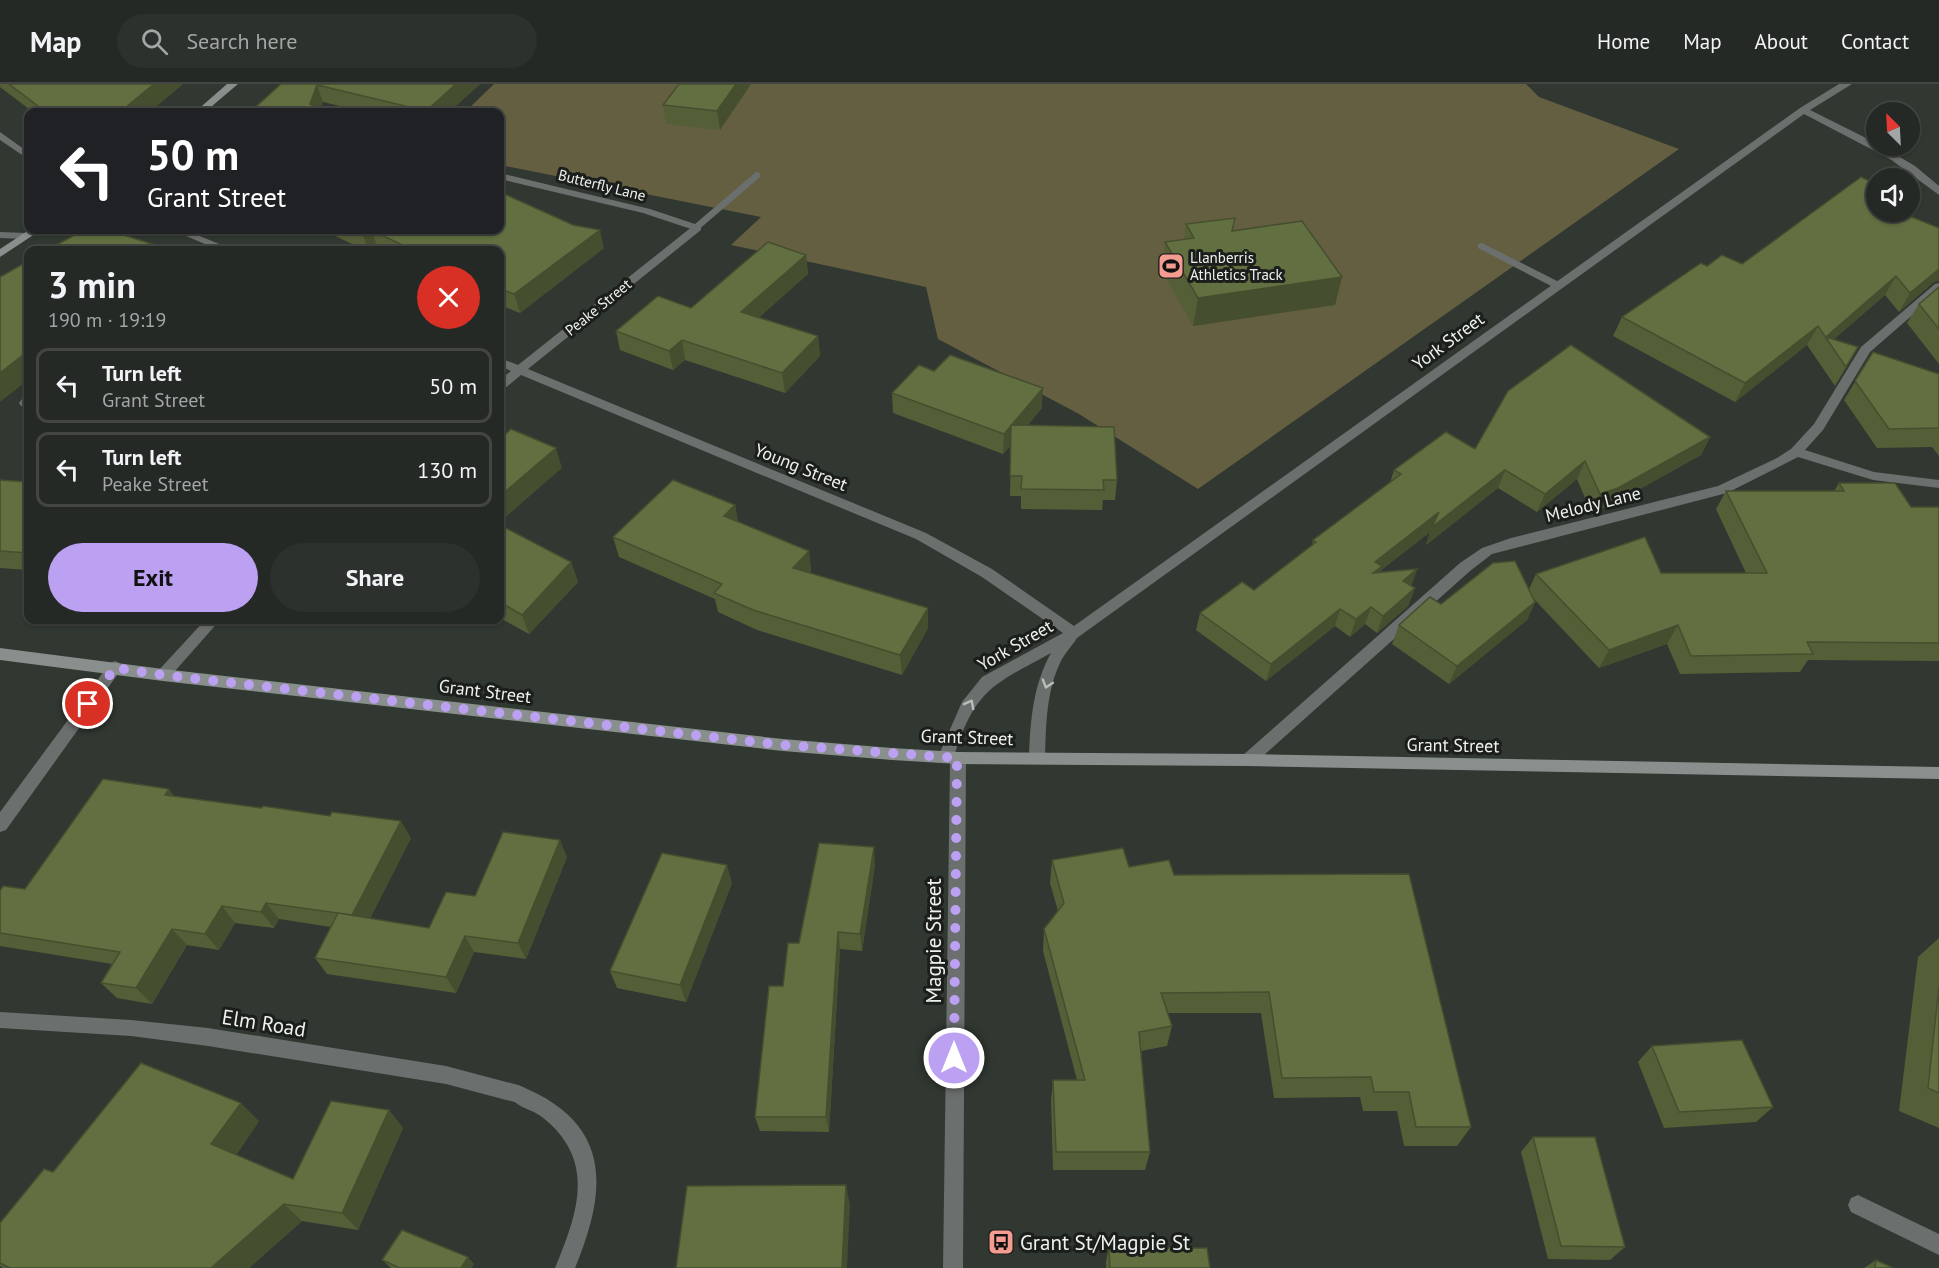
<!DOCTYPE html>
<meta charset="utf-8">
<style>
:root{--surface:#252925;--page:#2d312d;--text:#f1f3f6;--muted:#a3a6a7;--line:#424542;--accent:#bca0f2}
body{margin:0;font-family:"PT Sans",sans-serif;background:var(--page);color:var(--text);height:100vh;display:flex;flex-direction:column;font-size:22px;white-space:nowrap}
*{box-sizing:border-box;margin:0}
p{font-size:20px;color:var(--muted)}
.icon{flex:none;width:33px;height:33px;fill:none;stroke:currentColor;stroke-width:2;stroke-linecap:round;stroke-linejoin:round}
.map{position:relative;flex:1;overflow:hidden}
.side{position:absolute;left:24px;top:162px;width:480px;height:378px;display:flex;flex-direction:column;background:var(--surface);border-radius:12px;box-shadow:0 2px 4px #0004,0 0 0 2px var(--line)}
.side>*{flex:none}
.banner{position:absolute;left:24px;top:24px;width:480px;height:126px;border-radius:12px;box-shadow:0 2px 4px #0004,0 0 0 2px var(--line);background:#202124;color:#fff;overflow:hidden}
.needle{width:39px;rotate:336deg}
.buttons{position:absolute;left:1866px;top:18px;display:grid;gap:12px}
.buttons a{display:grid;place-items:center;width:54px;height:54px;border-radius:50%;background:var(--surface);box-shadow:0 2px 4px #0004,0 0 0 2px var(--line);font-size:30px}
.pin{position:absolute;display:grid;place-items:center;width:51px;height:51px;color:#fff;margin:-26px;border:3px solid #fff;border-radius:50%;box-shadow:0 2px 6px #0007}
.me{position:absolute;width:66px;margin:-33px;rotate:0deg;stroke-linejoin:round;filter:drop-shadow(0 0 4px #0008)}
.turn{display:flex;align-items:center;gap:21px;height:126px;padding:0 24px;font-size:27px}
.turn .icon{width:78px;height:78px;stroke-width:2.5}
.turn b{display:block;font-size:42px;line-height:51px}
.round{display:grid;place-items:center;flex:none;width:63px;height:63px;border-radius:32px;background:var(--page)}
.overview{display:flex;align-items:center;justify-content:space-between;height:102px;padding:0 24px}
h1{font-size:36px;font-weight:700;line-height:45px}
.button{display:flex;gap:12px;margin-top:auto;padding:12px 24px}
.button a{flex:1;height:69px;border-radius:36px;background:var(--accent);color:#111;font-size:24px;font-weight:700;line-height:69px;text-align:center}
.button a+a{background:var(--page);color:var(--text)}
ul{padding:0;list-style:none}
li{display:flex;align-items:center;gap:18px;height:75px;margin:0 12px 9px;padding:0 12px;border:3px solid var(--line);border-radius:12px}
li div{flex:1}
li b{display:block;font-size:22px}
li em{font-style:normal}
header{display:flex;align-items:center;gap:36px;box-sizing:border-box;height:84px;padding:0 30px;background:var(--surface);border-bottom:2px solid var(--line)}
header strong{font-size:28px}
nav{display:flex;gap:33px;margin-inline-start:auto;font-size:21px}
.search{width:420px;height:54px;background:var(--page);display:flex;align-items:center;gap:15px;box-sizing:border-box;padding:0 21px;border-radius:33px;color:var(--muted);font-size:22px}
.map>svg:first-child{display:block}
.green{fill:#655f41}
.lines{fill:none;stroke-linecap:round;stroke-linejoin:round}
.lane{fill:#6b6f6d;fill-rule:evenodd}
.street{fill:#6b6f6d;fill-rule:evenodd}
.secondary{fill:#888f8c;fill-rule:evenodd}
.wall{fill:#545f38}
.shaded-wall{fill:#454e2e}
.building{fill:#626f41;stroke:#454e2e;stroke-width:1.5}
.oneway{stroke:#babeba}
.route{stroke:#bca0f2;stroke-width:10;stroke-dasharray:0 18}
.labels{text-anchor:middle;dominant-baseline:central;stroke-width:6;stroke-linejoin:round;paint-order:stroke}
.far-street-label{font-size:15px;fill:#eef2ee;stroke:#1b1e1b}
.far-poi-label{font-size:15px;fill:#eef2ee;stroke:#1b1e1b;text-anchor:start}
.street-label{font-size:18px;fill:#eef2ee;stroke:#1b1e1b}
.near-street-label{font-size:21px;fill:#eef2ee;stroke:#1b1e1b}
.near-poi-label{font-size:21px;fill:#eef2ee;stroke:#1b1e1b;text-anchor:start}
</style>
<header>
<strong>Map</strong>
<div class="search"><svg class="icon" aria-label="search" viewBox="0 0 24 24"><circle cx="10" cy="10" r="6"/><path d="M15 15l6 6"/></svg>Search here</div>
<nav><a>Home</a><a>Map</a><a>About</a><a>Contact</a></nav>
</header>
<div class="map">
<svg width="1939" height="1184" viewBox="0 0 1939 1184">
<rect width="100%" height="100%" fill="#313731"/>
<path class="green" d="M494,0H1526L1539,13L1679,65L1198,405L1079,330L938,255L926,203L731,161L761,133L500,81V28H465Z"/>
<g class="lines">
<path class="lane" d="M756,88L760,89V93L697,147L643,129L500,95V89L650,125L695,140Z
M1482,159L1563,200L1565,202L1559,205L1555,204L1478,164V160Z
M1939,199V208L1870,268L1823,346L1805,366L1874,388L1939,396V404L1873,396L1798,373L1727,409L1492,470L1470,487L1254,680L1248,682L1242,680L1240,676L1242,672L1460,479L1482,464L1511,454L1718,402L1777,374L1791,365L1814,340L1861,263L1935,200Z
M28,311V322H21L19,319L24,312Z
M0,928L131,936L208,944L446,982L518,1001L525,1004L527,1010L525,1016L518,1019L446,1000L208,962L131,952L0,944Z
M1858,1111L1939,1150V1171L1851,1128L1848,1121L1851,1114Z"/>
<path class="street" d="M1839,0H1852L1810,26L1876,59V62H1881L1915,82L1939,102V111L1890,75L1804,30L1077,554C1072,562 1065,569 1061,577C1046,607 1046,642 1045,674L1043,678L1037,680L1031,678L1029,674C1030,638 1033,601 1051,569C995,600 976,604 955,669L964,670L966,674L963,1184H943L950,678L940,677L938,673L962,618L982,593L1063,549L982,493L916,455L521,291L504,305L500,306V296L511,287L500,282V274L518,281L693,142H701V146L528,285L926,449L992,485L1074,542L1800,24Z
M0,48L28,68V75L0,56Z
M172,146H185L234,166H219Z
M0,148L26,149L31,152L26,155L0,154Z
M205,536H220L168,595H158L156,591L158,587Z
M115,577L120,579L122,583L120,587L6,746L0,748V728L110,579Z
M518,1001C611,1038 609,1102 575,1184H555C578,1129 597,1076 542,1033C532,1025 514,1023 509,1010L511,1004Z"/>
<path class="secondary" d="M227,0H238L205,28H195Z
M29,146H41L0,173V165Z
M0,564L163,585L783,655L892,664L958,668L1248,670L1939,683V695L1248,682L958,680L892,676L783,667L163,597L0,576Z"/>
</g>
<path class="wall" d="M0,0H183L149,28H33L0,3Z
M281,0H480L449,28H365L323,18L250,28Z
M679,0H751L720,46L666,40L663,21Z
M1918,116L1909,132L1934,198L1899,228L1885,211L1834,255L1858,263L1835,302L1807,261L1735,318L1613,252L1622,233L1707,182L1742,180Z
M1235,134L1233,147L1342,193L1335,221L1193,242L1162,187L1165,158L1184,156L1186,140Z
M322,146H500L604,164L520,229L500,221V166H383L378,164L373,166H365Z
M806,171L808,190L759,233L818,252L820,272L785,309L685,276L673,286L620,266L616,247L691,224Z
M1939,203V280L1907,239L1919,220Z
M1873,268L1939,290V372L1932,363L1877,364L1844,316Z
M892,309L1042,324L1027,342L1117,396L1115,416H1103L1102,426L1021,425V412H1010L1011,361L1003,370L893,329Z
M1710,353L1701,371L1609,422L1591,428L1577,395L1537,428L1498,404L1426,461L1430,448L1380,487V488L1417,485L1411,502L1415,504L1408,522L1377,549L1365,540L1350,553L1335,542L1266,597L1196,546L1200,529L1254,506L1312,462L1313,456L1390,399L1394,386L1475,365Z
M0,396L28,398V486L0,484Z
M1839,399L1911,423H1939V577L1808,576L1800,588L1680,590L1667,560L1599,584L1533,514L1535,518L1527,536L1449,600L1392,560L1399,541L1529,505L1536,490L1746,489L1716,425L1726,407H1834Z
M735,421L738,438L809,467L811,487L810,489L928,524V544L902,591L757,546L718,528L715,515L619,473L613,453Z
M500,441L571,478L578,498L529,550L500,534Z
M175,712L411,754L370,834L429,844L475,812L567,773L526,875L474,868L456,909L327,890L315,874L331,843L279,835L274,844L235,839L219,866L187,861L152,920L117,914L101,899L112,880L0,862V807L25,805Z
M1052,776L1129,783L1174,791L1471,1043L1457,1062H1404L1397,1027H1363L1360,1013L1274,1014L1261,929H1168L1172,942L1167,962L1141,967L1150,1068L1145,1086H1053L1051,1016L1053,996H1077L1043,867L1044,845L1058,827L1050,799Z
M875,781L862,867L840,865L829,1048L760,1047L755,1033L799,859Z
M732,799L686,918L617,904L610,887Z
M1939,854V1044L1899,1027L1918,873Z
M1652,962L1773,1023L1756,1038L1664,1044L1638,978Z
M389,1026L403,1044L358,1146L302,1137L249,1184H3L0,1182V1139L53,1088L259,1037L236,1071L293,1095Z
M1533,1053L1625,1163L1610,1176L1548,1175L1521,1068Z
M1109,1164L1210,1184H1106V1177Z
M382,1176L474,1180L471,1184H391Z
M1876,1176L1893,1184H1864Z"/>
<path class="shaded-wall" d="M154,0H183L149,28H128L126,23Z
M456,0H480L449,28H426V27Z
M736,0H751L720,46L717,27Z
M317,1L323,18L320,28L310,20Z
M123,23L126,28H114Z
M1918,116L1907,134L1902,129L1904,128H1910V123Z
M371,146L378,164L373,166H369L362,150Z
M600,146L604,164L520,229L514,210Z
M806,171L808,190L744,247L741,228Z
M1939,185V197L1934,198L1899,228L1910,209Z
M1896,192L1885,211L1830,259L1826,253Z
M1342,193L1335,221L1193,242L1198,214Z
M1818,242L1807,261L1735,318L1745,299Z
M818,252L820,272L785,309L782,289Z
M682,256L685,276L673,286L669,267Z
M28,267V296L0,318V289Z
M1043,304L1042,324L1003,370L1004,350Z
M1710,353L1701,371L1609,422L1591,428L1600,410Z
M556,364L562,384L501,437L500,432V412Z
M1585,377L1577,395L1537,428L1545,410Z
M1505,386L1498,404L1426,461L1430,448L1380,487L1376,500L1368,507L1375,478L1439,428Z
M735,421L738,441L724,432Z
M809,467L811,487L796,504L793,484Z
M571,478L578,498L529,550L522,531Z
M1417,485L1411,503L1403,497Z
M1415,504L1408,522L1377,549L1383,532Z
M1535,518L1527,536L1449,600L1457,582Z
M1371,523L1365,540L1350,553L1356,535Z
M928,524V544L902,591L900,571Z
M1340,525L1335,542L1266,597L1271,580Z
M1678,541L1667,560L1599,584L1609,566Z
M169,705L182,722L165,711Z
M401,737L411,754L364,847L352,831Z
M560,756L567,773L526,875L518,859Z
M874,763L875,781L862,867L860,850Z
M727,781L732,799L686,918L680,901Z
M266,819L279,835L274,844L261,828Z
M222,822L235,839L219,866L205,850Z
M172,845L187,861L152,920L136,904Z
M838,848L840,865L829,1048L826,1033Z
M465,852L474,868L456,909L446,893Z
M241,1019L259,1037L231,1078L211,1060Z
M389,1026L403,1044L358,1146L342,1129Z
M846,1101L850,1121L847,1184H842Z
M284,1120L302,1137L249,1184H211Z
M468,1173L474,1180L471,1184H461Z"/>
<path class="building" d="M9,0H154L126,23H123L114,28H54L42,25Z
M281,0H456L426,27L317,1L310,20L327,28H250Z
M679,0H736L717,27L663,21Z
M1861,93L1876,100V128H1904L1902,129L1939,144V185L1910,209L1896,192L1826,253L1858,263L1846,283L1818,242L1745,299L1622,233L1701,179L1707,182L1722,171L1742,180Z
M500,108L573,141L600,146L514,210L500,205V166H413L371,146L362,150L353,146H500Z
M1910,113L1918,116L1910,123Z
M1235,134L1232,147L1302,137L1342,193L1198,214L1165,158L1194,154L1186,140Z
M84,146H108L168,165L165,166H47Z
M768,158L806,171L741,228L818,252L782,289L682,256L669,267L616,247L658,212L691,224Z
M28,177V267L0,289V193Z
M1939,203V245L1919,220Z
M1571,261L1710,353L1618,404L1600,410L1585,377L1545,410L1505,386L1432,443L1439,428L1375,478L1382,482L1373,489L1417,485L1403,497L1415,504L1383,532L1371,523L1356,535L1340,525L1271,580L1200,529L1242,498L1254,506L1316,458L1313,456L1401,390L1394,386L1446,348L1475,365L1508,307Z
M1873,268L1939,290V344L1889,345L1855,297Z
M950,271L1043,304L1004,350L892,309L919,281L934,287Z
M1011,341L1114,343L1117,396H1103L1104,406L1021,405L1022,392H1010Z
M511,345L556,364L500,412V355Z
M0,396L28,398V469L0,467Z
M673,396L735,421L724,432L809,467L793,484L928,524L900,571L753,526L714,509L722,500L613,453Z
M1839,399H1895L1911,423H1939V559L1807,558L1813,570L1691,572L1678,541L1609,566L1536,490L1645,453L1661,489H1767L1726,407H1844Z
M500,441L571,478L522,531L500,518Z
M1515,477L1535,518L1457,582L1399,541L1430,513L1441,520L1493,479Z
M103,695L169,705L165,711L262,724L263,722L330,732L332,728L401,737L352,831L266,819L261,828L222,822L205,850L172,845L136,904L101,899L120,868L0,849V807L3,802L25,805Z
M503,748L560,756L518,859L465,852L446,893L315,874L338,829L429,844L446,808L475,812Z
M819,759L874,763L860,850L838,848L826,1033H755L769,902H783L788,859H799Z
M1123,764L1129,783L1169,776L1174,791L1409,790L1471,1043H1416L1409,1008H1374L1371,993L1282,994L1269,908L1161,909L1172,942L1139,948L1150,1068H1056L1053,996H1085L1044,845L1064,819L1052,776Z
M662,769L727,781L680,901L610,887Z
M1939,902V1009L1928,1004Z
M1742,956L1773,1023L1679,1028L1652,962Z
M141,979L241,1019L211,1060L293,1095L331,1017L389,1026L342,1129L284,1120L211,1184H10L0,1179V1139L44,1085L53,1088Z
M1533,1053H1595L1625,1163L1561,1162Z
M846,1101L842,1184H676L687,1102Z
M402,1146L468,1173L461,1184H400L382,1176Z
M1109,1164H1207L1210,1184H1110Z
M1876,1176L1893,1184H1875Z"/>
<defs><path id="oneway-chevron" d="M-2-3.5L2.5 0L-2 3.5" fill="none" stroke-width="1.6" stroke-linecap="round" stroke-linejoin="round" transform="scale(1.5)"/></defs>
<g class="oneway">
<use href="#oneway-chevron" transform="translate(1047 600) rotate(107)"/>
<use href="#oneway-chevron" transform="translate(970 620) rotate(-62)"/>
</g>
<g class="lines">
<path class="route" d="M88,620L115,584L163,591L783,661L957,674L954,974"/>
</g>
<defs>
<g id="stadium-square" transform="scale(1.35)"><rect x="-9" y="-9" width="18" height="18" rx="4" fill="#f59c90" stroke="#1b1e1b"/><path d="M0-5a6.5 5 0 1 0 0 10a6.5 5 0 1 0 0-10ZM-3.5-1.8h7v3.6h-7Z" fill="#111"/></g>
<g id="bus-square" transform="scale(1.35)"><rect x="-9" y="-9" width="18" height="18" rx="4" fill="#f59c90" stroke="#1b1e1b"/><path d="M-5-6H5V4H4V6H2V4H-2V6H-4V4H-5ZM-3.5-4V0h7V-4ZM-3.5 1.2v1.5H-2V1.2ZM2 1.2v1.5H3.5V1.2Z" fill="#111"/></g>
</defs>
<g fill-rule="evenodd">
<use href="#stadium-square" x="1171" y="182"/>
<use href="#bus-square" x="1001" y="1158"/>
</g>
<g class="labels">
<g class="far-street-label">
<text transform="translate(602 101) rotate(14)">Butterfly Lane</text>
<text transform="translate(598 223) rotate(-39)">Peake Street</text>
</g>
<g class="far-poi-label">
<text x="1190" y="173">Llanberris<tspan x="1190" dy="17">Athletics Track</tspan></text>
</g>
<g class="street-label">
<text transform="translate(1448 257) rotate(-36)">York Street</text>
<text transform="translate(801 383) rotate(22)">Young Street</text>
<text transform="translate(1593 420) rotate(-14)">Melody Lane</text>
<text transform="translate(1015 561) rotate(-30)">York Street</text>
<text transform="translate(485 607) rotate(7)">Grant Street</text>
<text transform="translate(967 653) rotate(2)">Grant Street</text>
<text transform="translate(1453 661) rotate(1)">Grant Street</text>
</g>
<g class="near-street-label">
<text transform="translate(933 857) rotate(-90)">Magpie Street</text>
<text transform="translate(264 939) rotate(9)">Elm Road</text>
</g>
<g class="near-poi-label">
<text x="1020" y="1158">Grant St/Magpie St</text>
</g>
</g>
</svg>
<div class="buttons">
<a><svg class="needle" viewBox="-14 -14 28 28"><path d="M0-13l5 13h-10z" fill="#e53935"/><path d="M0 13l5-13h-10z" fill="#a3a6a7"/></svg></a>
<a><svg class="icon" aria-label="sound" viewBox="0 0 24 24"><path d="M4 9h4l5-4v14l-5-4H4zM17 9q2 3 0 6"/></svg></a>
</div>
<div class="pin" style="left:88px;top:620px;background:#d93025"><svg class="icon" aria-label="arrive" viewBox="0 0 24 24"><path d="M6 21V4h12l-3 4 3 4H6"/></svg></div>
<svg class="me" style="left:954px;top:974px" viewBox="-20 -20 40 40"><circle r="17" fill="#bca0f2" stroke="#fff" stroke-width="3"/><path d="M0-11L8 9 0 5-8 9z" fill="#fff"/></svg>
<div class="banner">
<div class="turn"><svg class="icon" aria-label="left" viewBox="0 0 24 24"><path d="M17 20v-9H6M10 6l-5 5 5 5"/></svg><div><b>50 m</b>Grant Street</div></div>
</div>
<section class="side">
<div class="overview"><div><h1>3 min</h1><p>190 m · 19:19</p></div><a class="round" style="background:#d93025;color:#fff"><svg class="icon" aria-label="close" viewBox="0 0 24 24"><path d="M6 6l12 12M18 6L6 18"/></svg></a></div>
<ul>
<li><svg class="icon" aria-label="left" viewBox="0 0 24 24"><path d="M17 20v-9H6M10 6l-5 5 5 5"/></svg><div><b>Turn left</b><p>Grant Street</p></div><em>50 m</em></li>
<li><svg class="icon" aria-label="left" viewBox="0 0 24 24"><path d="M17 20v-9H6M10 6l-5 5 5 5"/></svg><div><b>Turn left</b><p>Peake Street</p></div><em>130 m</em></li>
</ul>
<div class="button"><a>Exit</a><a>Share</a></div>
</section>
</div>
